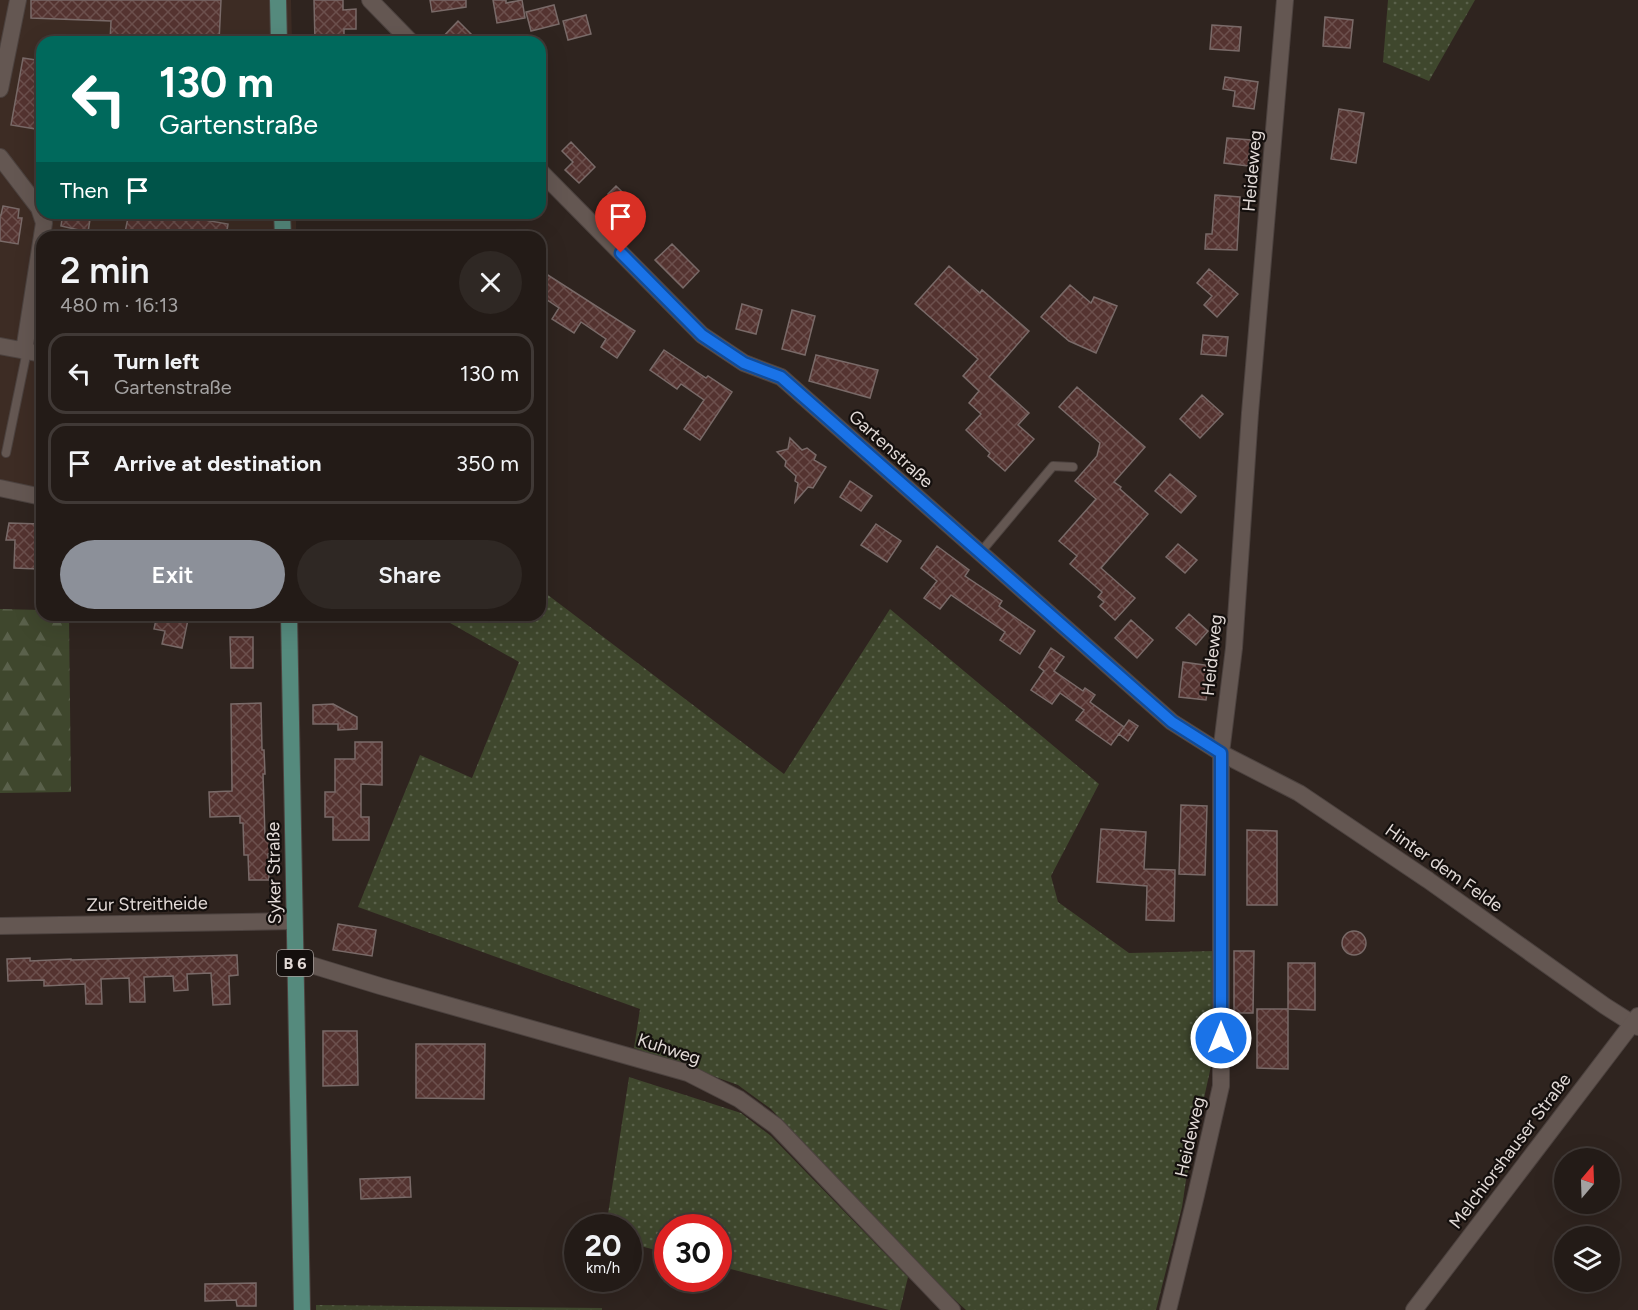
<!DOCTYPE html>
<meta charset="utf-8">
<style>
:root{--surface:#231b17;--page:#2f2824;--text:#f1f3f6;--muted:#a3a1a1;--line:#403936;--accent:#8c9099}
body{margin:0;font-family:Figtree,sans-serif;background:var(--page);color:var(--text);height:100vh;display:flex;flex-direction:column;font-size:22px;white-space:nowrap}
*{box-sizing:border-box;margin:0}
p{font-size:20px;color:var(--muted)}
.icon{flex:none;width:33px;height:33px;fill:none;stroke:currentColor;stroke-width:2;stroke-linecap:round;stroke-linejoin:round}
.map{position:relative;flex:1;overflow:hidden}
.side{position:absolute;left:36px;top:231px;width:510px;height:390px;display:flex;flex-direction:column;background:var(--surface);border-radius:18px;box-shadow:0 6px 24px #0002,0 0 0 2px var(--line)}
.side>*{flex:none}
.banner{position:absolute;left:36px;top:36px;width:510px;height:183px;border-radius:18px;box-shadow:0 6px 24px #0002,0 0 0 2px var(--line);background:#00695c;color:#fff;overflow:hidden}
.needle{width:39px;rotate:19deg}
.controls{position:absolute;left:1554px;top:1148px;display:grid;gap:12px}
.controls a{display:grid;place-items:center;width:66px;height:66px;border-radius:50%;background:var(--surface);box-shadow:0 6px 24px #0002,0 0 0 2px var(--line);font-size:30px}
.speed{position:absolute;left:564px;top:1214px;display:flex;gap:12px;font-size:30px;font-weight:700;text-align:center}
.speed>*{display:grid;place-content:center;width:78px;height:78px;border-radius:50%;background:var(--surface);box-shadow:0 6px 24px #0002,0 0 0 2px var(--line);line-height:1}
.speed small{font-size:15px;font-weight:400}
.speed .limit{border:9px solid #d22;background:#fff;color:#111}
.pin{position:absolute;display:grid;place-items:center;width:51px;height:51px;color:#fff;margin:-62px -26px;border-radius:50% 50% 50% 0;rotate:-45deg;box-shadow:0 0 6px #0007}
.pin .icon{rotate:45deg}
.me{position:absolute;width:66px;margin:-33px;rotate:0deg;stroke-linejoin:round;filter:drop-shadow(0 0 4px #0008)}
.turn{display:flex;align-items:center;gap:21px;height:126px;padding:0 24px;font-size:27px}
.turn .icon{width:78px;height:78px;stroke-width:2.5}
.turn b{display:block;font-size:42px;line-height:51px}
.then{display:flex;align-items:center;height:57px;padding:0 24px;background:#0003;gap:12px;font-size:22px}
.round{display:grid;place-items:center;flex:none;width:63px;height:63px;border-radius:32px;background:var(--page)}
.summary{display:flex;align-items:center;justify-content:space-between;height:102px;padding:0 24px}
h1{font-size:36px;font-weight:600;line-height:45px}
.primary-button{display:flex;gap:12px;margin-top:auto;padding:12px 24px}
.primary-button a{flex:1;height:69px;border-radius:36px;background:var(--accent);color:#fff;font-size:24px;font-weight:600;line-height:69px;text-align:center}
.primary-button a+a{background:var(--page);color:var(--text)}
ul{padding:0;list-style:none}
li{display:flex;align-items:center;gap:18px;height:81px;margin:0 12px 9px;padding:0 12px;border:3px solid var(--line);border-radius:18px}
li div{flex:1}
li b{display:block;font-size:22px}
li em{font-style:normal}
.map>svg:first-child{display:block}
.built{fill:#3d2c24}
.grass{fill:url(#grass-dots)}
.forest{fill:url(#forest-firs)}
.building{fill:url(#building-cross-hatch);stroke:#796a68;stroke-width:1.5}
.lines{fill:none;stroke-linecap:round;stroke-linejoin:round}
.service-casing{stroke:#4c423f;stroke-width:10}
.minor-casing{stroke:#4c423f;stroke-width:18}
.tertiary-casing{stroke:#4c423f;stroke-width:18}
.primary-casing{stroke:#4c423f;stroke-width:18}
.service{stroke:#645752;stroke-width:8}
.minor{stroke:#645752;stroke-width:16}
.tertiary{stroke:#645752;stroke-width:16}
.primary{stroke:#558a7d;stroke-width:16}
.route-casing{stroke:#114b97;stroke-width:15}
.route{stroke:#1a73e8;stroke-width:10}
.labels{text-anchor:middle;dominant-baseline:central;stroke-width:4.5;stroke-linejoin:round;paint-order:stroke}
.shield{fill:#140f0d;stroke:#a49d9a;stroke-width:1.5}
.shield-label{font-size:16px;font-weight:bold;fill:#e2dad7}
.street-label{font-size:18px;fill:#e2dad7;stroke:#140f0d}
</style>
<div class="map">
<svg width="1638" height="1310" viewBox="0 0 1638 1310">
<defs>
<pattern id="grass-dots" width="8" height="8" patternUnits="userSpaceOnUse" patternTransform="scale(1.5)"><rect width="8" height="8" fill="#3f472d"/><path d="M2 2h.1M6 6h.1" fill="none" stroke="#5a614b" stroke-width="1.8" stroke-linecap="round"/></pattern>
<pattern id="forest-firs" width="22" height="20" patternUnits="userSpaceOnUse" patternTransform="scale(1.5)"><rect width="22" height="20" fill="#3f472d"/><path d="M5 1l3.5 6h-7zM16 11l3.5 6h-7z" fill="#5a614b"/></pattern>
<pattern id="building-cross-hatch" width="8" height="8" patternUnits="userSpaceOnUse" patternTransform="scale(1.5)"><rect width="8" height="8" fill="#543330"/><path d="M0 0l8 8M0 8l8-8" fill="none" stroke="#6c504d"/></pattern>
</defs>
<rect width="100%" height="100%" fill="#2f241f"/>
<path class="built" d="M0,0H291L292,42H42V213H296V237H42V500L0,494Z"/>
<path class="grass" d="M1388,0H1475L1429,81L1383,62Z
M540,589L784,774L890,609L1099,784L1051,876L1058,902L1129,953L1216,951L1215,1048L1186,1180L1182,1207L1156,1310H966L942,1288L771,1109L738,1085L634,1048L640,1009L358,907L420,755L472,778L519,662L436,615H540Z
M629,1077L741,1113L771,1136L908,1277L900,1310H889L719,1266L718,1227H668L667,1253L629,1243L628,1227H606Z
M316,1305L602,1308V1310H316Z"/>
<path class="forest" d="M0,609L42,610V615H69L71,792L0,793Z"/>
<path class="building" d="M31,0H221L219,42H110L111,21L31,18Z
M314,0H343V10L356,9V29H344V42H315Z
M430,0H466V7L432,12Z
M493,0H506V3L522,0L525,18L497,23Z
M554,5L559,24L531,31L526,12Z
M586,15L591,34L568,40L563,21Z
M1325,17L1353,20L1350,48L1323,46Z
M458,21L479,42H438Z
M1212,25L1241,27L1239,51L1210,49Z
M23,58L42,61V130L11,125Z
M1225,77L1258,82L1254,109L1233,106L1235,91L1223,89Z
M1339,109L1364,113L1356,163L1331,159Z
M1227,138L1251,140L1248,166L1224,163Z
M571,142L595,167L579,183L565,170L573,162L562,151Z
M616,186L642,211L624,229L611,216L620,207L608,194Z
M1215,195L1240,197L1237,250L1205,249L1206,234H1212Z
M3,206L19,209L18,218H22L18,244L0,241V215H1Z
M63,213H91L88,232L61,226Z
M129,213H164L228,224L226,237H124Z
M672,244L699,271L683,288L655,260Z
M949,266L980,293L982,290L1029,331L989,377L1029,413L1018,425L1034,439L1005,471L988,456L990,453L966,430L981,414L969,403L979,391L963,376L978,359L915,304Z
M1209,269L1238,294L1217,317L1204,305L1212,296L1197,283Z
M540,270L635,331L617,358L601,347L606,339L581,322L574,333L552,319L559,308L540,295Z
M1070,285L1091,303L1094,297L1117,306L1096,353L1069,341L1041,317Z
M742,304L762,310L756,334L736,329Z
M792,310L815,316L805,355L782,349Z
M1203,335L1228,337L1226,356L1201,354Z
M664,350L706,378L708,376L732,392L700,440L684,429L704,400L681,384L677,389L650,370Z
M816,355L878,370L870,398L809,381Z
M1077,387L1145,447L1114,482L1121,487L1120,489L1148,514L1101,568L1135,598L1115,620L1100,606L1104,602L1098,597L1102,592L1070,564L1077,556L1059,541L1096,499L1075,481L1097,456L1100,443L1059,407Z
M1202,395L1223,414L1200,438L1180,419Z
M790,438L802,450L807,448L816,455L814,460L826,467L813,488L808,487L795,502L798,483L795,481L796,476L785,466L786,461L777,452L788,449Z
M1170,474L1196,496L1181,513L1155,491Z
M850,481L872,496L861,511L840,497Z
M9,523L40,524L38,569L14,568L15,540H6Z
M876,524L901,541L887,562L861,545Z
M1178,544L1197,560L1185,573L1166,557Z
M937,546L969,570L965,576L1002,601L999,606L1035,631L1020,654L1000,640L1005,632L951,595L940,609L924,598L937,581L921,568Z
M1189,614L1208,631L1196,645L1176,628Z
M157,615H189L182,648L162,644L165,631L154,629Z
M1131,620L1153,640L1137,658L1115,638Z
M230,637H253V668H231Z
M1051,648L1064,657L1054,671L1083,691L1085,688L1095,695L1090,702L1124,727L1111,745L1076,720L1084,710L1060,693L1052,704L1031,690L1044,671L1039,667Z
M1183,662L1211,666L1206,700L1179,697Z
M261,703L262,750H264L265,774H263L265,836H271L272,854H268L269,880H249L248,855H244L243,823H240V816L210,817L209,792L232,791L231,704Z
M333,704L357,717V729L338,730V724H313V705Z
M1129,720L1138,726L1128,741L1119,734Z
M355,742H382V785L361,784V817H369V840H333V817H325V792H335V759H355Z
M1181,805L1207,806L1205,875L1179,874Z
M1101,829L1146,832L1144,869L1175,870L1174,921L1146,920L1147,886L1097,882Z
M1247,830L1277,831V905H1247Z
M338,924L376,930L372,956L333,950Z
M1342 943a12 12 0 1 1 24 0a12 12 0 1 1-24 0Z
M1234,951H1254L1253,1013H1234Z
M237,955L238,975L229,976L230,1004L213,1005L211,973L187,974L188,990L174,991L173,976L144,977L145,1002H130L129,978L101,979L102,1004H86L85,984L44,986V980L8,981L7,959L30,958V961L71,959V960Z
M1288,963H1315V1010L1288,1009Z
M1257,1009H1288V1069L1257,1068Z
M323,1031H357L358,1085L323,1086Z
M416,1044H485L484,1099L416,1098Z
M410,1177L411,1197L361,1199L360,1179Z
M256,1283V1306H237L236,1300L205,1301V1284Z"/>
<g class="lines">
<g class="service-casing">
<path id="service" d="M6,453L27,351
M980,553L1053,466L1073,467"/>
</g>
<g class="minor-casing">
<path id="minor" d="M370,0L411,42
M0,89L18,0
M0,157L39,208L44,223L24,351
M540,171L702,335L744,363L781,377L1172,722L1221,753L1299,793L1428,880L1605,1006L1638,1027
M0,346L42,354
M0,488L42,497
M0,926L294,921
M295,960L380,986L688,1073L739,1099L776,1126L952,1310
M1168,1310L1196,1195L1221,1086V753L1234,648L1250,413L1285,0"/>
</g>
<g class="tertiary-casing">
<path id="tertiary" d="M1414,1310L1638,1016"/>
</g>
<g class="primary-casing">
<path id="primary" d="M278,0L279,42
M282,213L283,237
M289,615L302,1310"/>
</g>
<use href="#service" class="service"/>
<use href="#minor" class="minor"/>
<use href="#tertiary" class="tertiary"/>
<use href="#primary" class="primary"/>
</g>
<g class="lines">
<g class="route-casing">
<path id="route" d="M621,253L702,335L744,363L781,377L1172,722L1221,753V1038"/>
</g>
<use href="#route" class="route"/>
</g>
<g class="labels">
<rect class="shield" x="277" y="950" width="36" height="26" rx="4.5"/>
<g class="shield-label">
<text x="295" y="963">B 6</text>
</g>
<g class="street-label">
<text transform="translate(1252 171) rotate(-85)">Heideweg</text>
<text transform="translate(891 449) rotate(42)">Gartenstraße</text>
<text transform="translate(1212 655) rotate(-84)">Heideweg</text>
<text transform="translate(1444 868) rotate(35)">Hinter dem Felde</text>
<text transform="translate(274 873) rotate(-91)">Syker Straße</text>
<text transform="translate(147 904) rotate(-1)">Zur Streitheide</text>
<text transform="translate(669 1049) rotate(18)">Kuhweg</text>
<text transform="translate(1190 1137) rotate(-77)">Heideweg</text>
<text transform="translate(1510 1151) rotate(-53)">Melchiorshauser Straße</text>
</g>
</g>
</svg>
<div class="controls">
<a><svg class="needle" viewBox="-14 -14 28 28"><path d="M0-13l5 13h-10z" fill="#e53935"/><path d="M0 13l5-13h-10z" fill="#a3a1a1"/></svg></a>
<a><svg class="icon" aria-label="layers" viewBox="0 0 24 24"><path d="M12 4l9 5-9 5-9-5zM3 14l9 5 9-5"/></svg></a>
</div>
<div class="speed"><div>20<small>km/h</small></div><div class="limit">30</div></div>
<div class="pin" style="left:621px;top:253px;background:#d93025"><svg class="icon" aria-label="arrive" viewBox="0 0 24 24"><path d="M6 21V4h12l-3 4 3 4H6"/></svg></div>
<svg class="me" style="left:1221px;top:1038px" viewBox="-20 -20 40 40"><circle r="17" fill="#1a73e8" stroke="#fff" stroke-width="3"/><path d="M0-11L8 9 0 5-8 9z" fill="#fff"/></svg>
<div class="banner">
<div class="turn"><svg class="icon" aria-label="left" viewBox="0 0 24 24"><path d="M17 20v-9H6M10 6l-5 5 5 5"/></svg><div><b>130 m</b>Gartenstraße</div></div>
<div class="then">Then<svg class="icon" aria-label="arrive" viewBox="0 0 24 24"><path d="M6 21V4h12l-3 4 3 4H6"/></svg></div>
</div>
<section class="side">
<div class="summary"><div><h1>2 min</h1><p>480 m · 16:13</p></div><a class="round"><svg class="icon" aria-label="close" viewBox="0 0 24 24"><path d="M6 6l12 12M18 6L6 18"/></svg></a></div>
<ul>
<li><svg class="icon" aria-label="left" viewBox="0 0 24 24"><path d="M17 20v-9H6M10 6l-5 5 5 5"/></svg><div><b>Turn left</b><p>Gartenstraße</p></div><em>130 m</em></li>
<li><svg class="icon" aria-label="arrive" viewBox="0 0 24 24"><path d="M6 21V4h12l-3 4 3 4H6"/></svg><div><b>Arrive at destination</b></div><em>350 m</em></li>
</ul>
<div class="primary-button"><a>Exit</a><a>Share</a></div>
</section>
</div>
